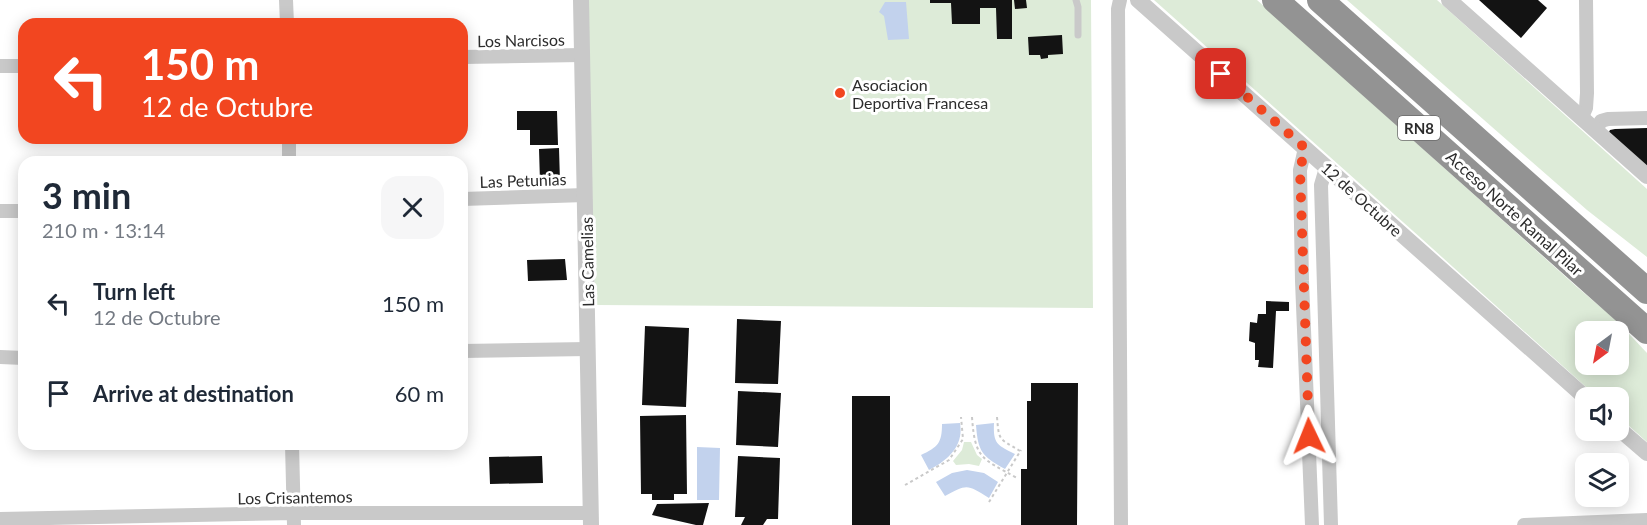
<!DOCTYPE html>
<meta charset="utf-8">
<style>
:root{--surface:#fff;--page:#f6f6f7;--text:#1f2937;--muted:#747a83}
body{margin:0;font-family:Lato,sans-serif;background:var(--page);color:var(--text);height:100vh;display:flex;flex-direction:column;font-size:22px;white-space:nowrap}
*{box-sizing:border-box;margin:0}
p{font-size:20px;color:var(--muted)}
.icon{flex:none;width:33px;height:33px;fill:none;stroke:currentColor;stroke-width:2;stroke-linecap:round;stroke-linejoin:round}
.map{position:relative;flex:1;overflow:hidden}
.drawer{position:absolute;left:18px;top:156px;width:450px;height:294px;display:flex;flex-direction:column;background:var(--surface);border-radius:18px;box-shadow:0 3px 15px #0003}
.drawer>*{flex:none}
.top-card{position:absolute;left:18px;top:18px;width:450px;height:126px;border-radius:18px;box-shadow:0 3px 15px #0003;background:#f24620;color:#fff;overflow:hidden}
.needle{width:39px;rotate:212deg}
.tools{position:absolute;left:1575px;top:321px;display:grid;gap:12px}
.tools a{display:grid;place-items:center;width:54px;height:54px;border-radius:12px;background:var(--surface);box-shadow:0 3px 15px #0003;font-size:30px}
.pin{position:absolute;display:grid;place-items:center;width:51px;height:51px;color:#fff;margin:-26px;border-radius:12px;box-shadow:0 3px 9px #0006}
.me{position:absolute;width:66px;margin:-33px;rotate:358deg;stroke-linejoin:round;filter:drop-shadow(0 0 4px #0008)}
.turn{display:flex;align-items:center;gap:21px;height:126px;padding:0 24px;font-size:27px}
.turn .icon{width:78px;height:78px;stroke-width:2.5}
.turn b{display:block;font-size:42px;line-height:51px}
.round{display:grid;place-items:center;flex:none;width:63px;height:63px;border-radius:18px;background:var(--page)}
.head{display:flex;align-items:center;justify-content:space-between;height:102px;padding:0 24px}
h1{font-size:36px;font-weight:700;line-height:45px}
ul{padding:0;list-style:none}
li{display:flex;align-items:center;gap:18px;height:90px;padding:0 24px}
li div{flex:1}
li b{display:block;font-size:22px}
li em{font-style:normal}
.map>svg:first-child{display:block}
.green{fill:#ddebd8;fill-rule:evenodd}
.water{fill:#c2d2ed}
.building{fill:#131313}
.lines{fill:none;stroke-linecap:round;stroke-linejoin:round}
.path{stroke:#c9c9c9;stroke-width:2;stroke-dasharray:3 3;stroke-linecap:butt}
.service{stroke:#c9c9c9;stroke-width:7}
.minor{stroke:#c9c9c9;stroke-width:14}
.tertiary{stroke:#c9c9c9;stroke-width:16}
.motorway{stroke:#939393;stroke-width:26}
.route{stroke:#f24620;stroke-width:10;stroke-dasharray:0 18}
.poi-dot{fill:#f24620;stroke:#fff;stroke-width:2}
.labels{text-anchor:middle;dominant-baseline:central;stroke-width:6;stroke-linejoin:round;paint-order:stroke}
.shield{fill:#fff;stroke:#6b6b6b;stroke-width:1.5}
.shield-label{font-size:15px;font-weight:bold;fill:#2c2c2c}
.street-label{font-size:16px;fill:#2c2c2c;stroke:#fff}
.poi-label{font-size:16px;fill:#2c2c2c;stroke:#fff;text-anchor:start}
</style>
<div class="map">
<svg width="1647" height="525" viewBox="0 0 1647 525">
<rect width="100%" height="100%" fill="#fff"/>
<path class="green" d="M586,0H1091L1093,308L595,305Z
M1154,0H1257L1577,287L1617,321L1647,353V442L1619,417L1618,398L1597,397L1422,239ZM1586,332H1618V364H1586Z
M1347,0H1437L1647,189V257L1587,210Z
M964,442H971L977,455L982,459L979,466L969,464L956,465L953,461L962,450Z"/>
<path class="water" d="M885,2H906L909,39L888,40L884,16L879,12Z
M960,423C964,446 948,460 929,470L921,455C938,447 942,443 942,424Z
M994,423C993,444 997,445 1015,454L1005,469C982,456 978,452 976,425Z
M697,447L720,448L719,500H697Z
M967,470L984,473L998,482L989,498C967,484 967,484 945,496L936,482L952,473Z"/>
<path class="building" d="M930,0H1012V39H997L996,8H980V24H952L951,3H930Z
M1014,0H1026L1027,8L1015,9Z
M1479,0H1538L1547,8L1521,38Z
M1062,35L1063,54L1048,55V58L1041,59L1040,55H1029L1028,37Z
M517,111H557L558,145H530V130H517Z
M1647,128V167L1608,134L1610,130L1615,129Z
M559,148L560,182H540L539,149Z
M565,259L567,280L528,281L527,260Z
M1266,301L1289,302V311H1276L1273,368L1258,367L1259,360H1255V343L1249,341L1250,322L1257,323L1258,314H1266Z
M737,319L781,321L778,384L735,383Z
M645,326L689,328L686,407L642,405Z
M1031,383H1078L1077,525H1021V469H1027V401H1031Z
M738,391L781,393L778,447L736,445Z
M852,396H890V525H852Z
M686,415L687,494H674V500H652V494H641L640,416Z
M542,456L543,483L490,484L489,457Z
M738,456L780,458L778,519H767L763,525H741L745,517H735Z
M709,503L703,525H696L652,515L657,504Z"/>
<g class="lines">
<path class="path" d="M972,417C975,460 982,458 1017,478
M997,417C999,442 999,438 1020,451
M905,485L949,460L963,439L961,417
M989,502L1021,450"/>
<path class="service" d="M1076,0L1078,7V35"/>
<path class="minor" d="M286,0L287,24
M1120,0L1118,9L1121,525
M462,57L581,55
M0,66H24
M1582,117L1586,108L1587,93L1586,0
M1596,130L1601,121L1608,119L1647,118
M289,138V162
M1305,148L1300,170L1302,281L1312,525
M1326,168L1321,185L1331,525
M462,199L585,195
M0,211H24
M462,351L588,349
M0,357L24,358
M292,444L294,525
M0,519L294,513H591
M1524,525L1647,520"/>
<path class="tertiary" d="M581,0L591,525
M1138,0L1586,398
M1449,0L1647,176
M1618,428L1647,453"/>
<path class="motorway" d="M1275,0L1647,331
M1320,0L1647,291"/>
</g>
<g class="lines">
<path class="route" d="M1221,74L1305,148L1300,170L1309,436"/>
</g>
<circle class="poi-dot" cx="840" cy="93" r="6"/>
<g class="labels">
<rect class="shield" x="1398" y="116" width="42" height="24" rx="4.5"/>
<g class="shield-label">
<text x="1419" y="128">RN8</text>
</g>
<g class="street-label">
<text transform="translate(521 40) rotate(-1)">Los Narcisos</text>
<text transform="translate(523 180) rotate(-2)">Las Petunias</text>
<text transform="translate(1362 199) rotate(42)">12 de Octubre</text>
<text transform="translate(1515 213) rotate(42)">Acceso Norte Ramal Pilar</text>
<text transform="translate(587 262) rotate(-91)">Las Camelias</text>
<text transform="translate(295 497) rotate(-1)">Los Crisantemos</text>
</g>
<g class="poi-label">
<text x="852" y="84">Asociacion<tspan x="852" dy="18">Deportiva Francesa</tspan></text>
</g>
</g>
</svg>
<div class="tools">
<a><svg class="needle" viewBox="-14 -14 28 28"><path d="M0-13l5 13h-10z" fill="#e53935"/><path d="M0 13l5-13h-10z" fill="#747a83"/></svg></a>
<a><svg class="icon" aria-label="sound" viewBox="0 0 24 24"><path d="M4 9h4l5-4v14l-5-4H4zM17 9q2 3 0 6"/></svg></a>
<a><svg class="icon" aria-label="layers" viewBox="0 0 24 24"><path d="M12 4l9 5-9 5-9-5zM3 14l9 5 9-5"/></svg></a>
</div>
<div class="pin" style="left:1221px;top:74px;background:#d93025"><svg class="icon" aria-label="arrive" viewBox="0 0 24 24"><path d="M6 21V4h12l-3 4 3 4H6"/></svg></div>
<svg class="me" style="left:1309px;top:436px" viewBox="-20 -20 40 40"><path d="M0-17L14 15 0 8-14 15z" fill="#f24620" stroke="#fff" stroke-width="4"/></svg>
<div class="top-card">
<div class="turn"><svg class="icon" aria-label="left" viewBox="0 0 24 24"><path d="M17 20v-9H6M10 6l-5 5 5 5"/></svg><div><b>150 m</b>12 de Octubre</div></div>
</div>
<section class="drawer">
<div class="head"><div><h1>3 min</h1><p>210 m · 13:14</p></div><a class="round"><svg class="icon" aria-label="close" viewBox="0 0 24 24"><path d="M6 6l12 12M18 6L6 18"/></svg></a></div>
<ul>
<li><svg class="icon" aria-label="left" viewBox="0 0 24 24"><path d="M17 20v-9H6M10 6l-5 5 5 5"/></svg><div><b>Turn left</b><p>12 de Octubre</p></div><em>150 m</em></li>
<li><svg class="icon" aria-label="arrive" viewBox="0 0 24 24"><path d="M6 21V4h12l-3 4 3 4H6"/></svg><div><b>Arrive at destination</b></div><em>60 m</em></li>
</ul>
</section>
</div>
